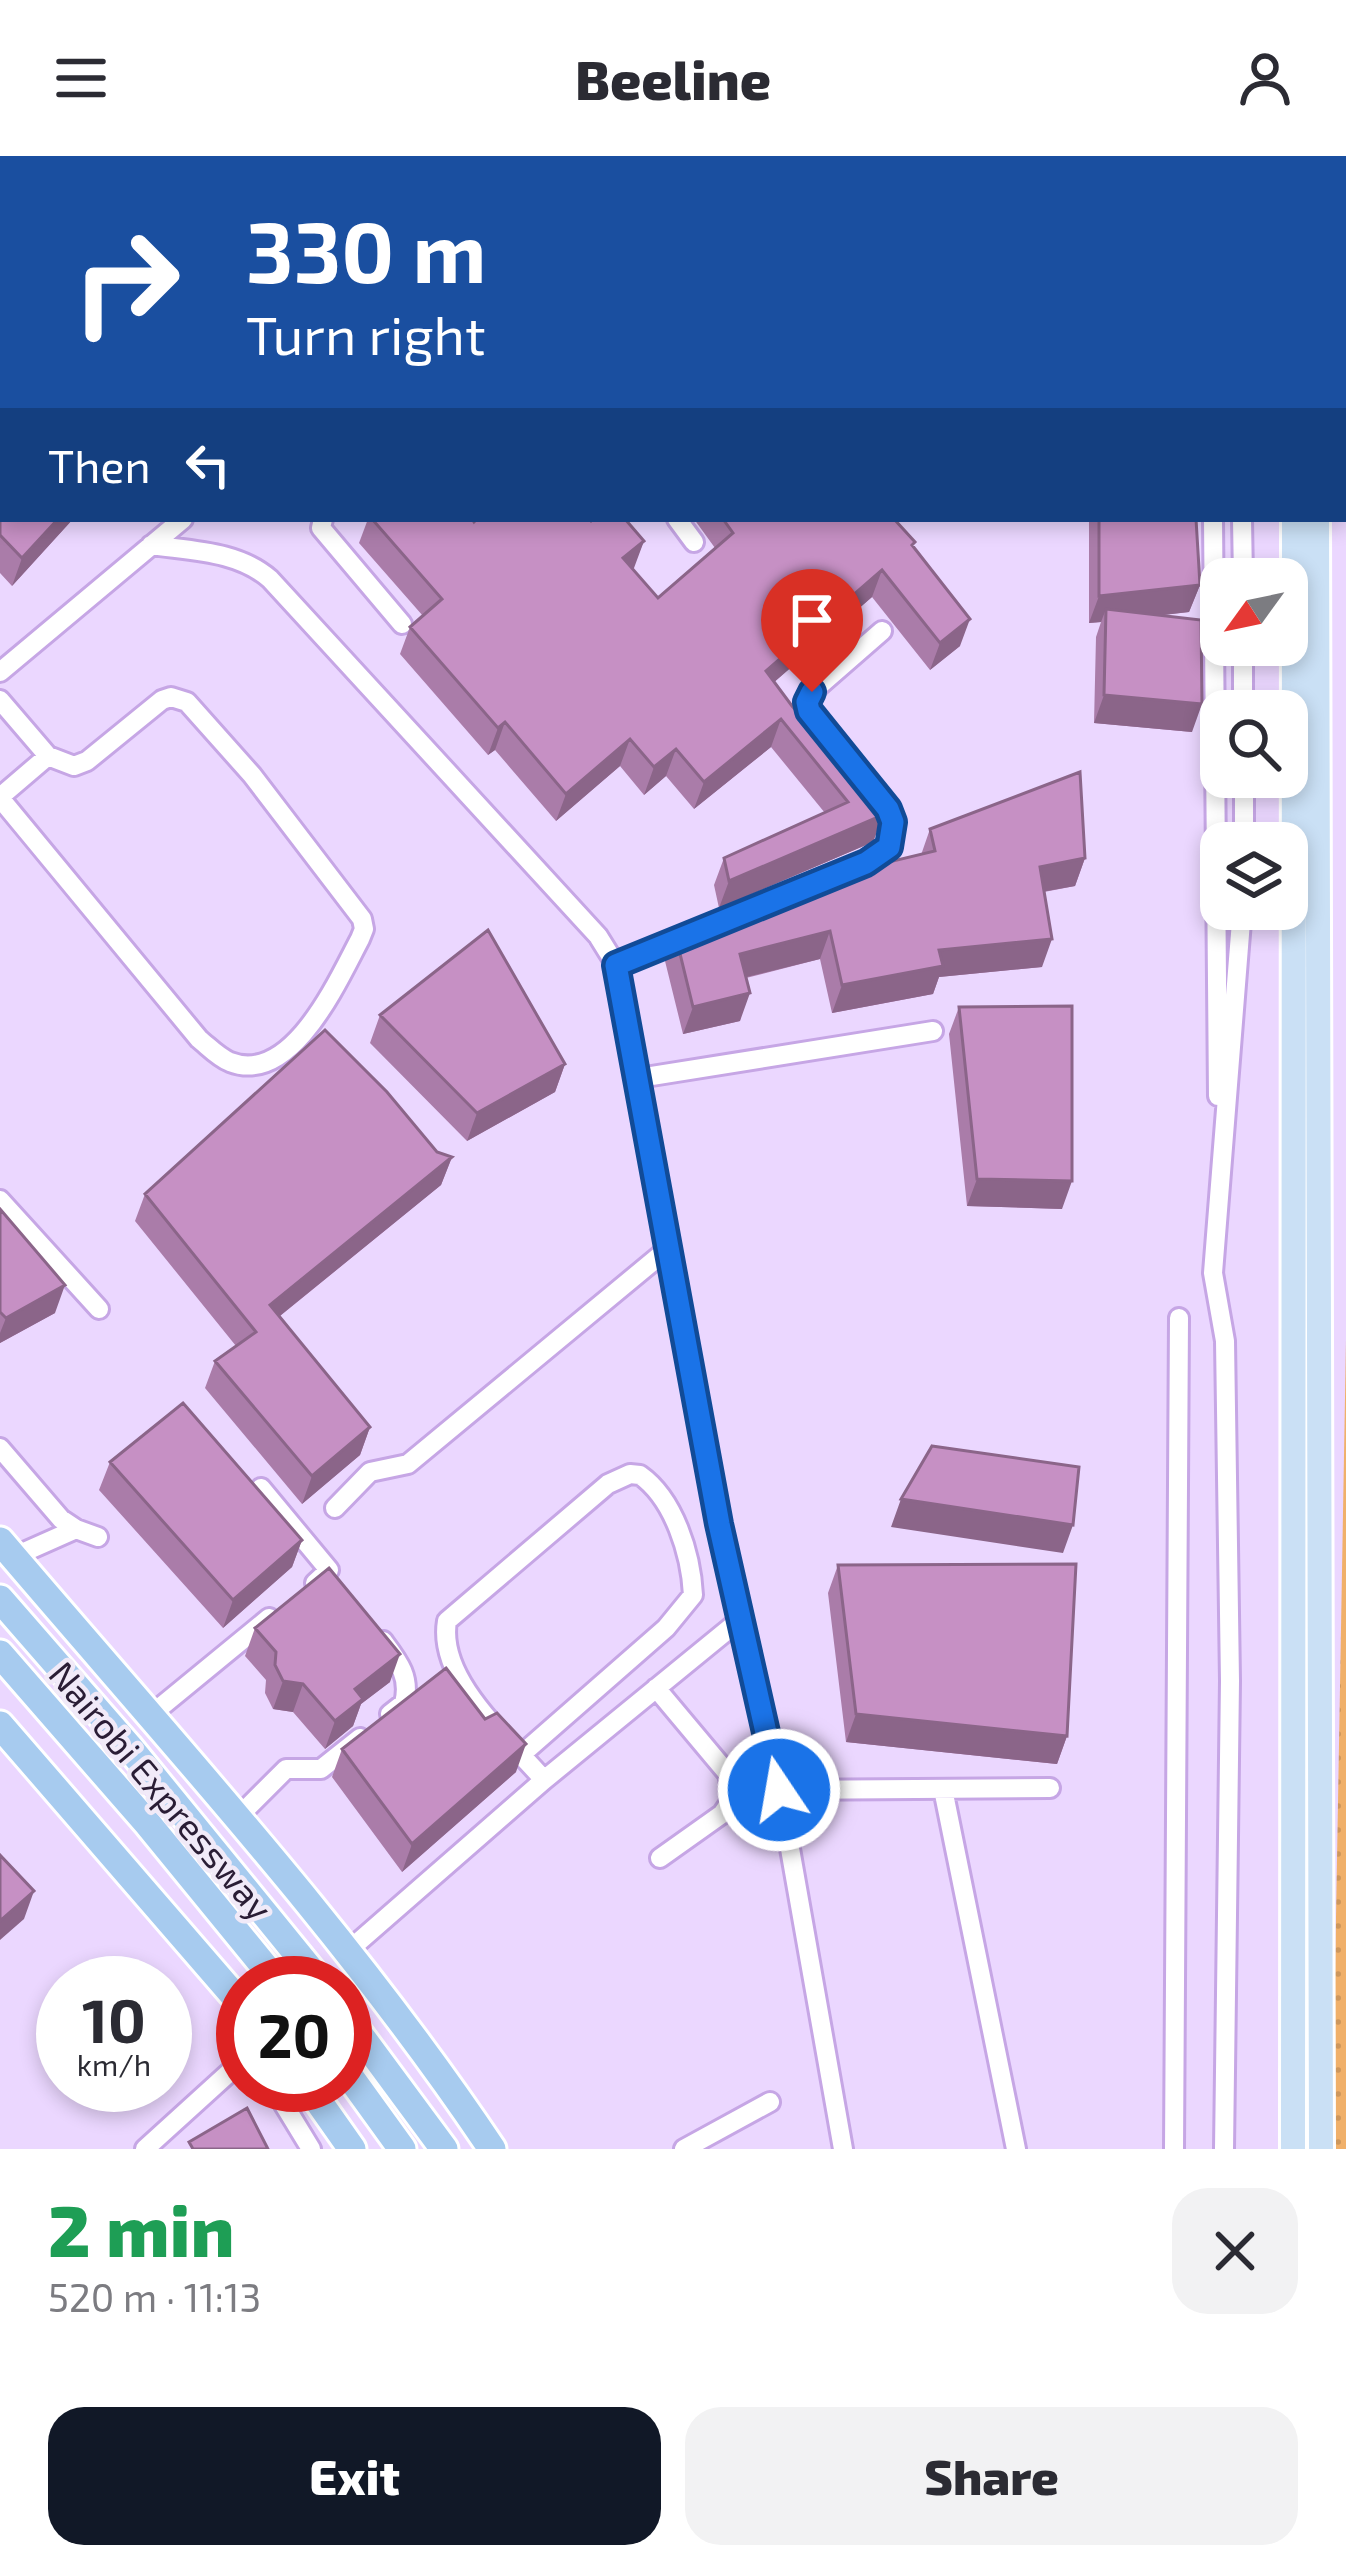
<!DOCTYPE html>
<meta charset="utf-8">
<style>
:root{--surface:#fff;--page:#f2f2f3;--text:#2b2b33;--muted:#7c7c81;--accent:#111827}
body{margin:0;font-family:"Exo 2",sans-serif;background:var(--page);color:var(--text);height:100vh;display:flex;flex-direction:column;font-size:45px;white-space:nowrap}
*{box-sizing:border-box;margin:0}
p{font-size:39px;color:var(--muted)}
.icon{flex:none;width:66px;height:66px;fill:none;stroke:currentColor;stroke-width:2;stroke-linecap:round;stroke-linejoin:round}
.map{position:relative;height:1993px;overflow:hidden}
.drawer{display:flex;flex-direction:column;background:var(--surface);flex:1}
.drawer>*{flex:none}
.top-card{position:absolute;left:0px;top:0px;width:1347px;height:366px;box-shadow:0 6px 18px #0003;background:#1a4fa0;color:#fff;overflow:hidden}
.needle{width:78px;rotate:237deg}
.tools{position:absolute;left:1200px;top:402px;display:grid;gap:24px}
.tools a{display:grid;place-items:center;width:108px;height:108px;border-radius:24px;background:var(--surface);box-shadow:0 6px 18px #0003;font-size:60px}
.speed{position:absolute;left:36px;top:1800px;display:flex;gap:24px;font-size:60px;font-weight:700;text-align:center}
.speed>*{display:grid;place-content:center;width:156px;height:156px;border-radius:50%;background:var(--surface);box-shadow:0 6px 18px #0003;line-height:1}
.speed small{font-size:30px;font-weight:400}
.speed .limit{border:18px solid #d22;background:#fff;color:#111}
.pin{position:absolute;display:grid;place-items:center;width:102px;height:102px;color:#fff;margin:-123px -51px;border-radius:50% 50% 50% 0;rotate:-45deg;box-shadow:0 0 12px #0007}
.pin .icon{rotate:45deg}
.me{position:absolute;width:132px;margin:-66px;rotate:348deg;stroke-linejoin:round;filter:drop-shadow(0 0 9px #0008)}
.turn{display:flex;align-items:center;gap:42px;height:252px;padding:0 48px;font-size:54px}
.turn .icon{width:156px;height:156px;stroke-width:2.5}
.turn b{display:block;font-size:84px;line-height:102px}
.then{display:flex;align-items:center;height:114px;padding:0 48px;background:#0003;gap:24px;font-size:45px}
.round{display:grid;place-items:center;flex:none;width:126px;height:126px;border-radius:36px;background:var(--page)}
.summary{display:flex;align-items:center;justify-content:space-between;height:204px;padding:0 48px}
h1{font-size:72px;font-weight:800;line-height:90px;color:#1e9e55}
.button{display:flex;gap:24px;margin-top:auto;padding:24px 48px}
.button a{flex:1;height:138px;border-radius:36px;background:var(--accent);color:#fff;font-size:48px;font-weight:800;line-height:138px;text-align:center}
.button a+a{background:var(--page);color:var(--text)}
header{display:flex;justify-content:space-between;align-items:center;height:156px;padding:0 48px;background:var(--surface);font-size:54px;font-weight:800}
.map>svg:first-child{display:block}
.park{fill:url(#park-dots)}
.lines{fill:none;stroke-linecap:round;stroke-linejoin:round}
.minor-casing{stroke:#c6a6e5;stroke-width:24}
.major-casing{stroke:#fff;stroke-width:30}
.highway-casing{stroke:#fff;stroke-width:33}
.minor{stroke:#fff;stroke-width:18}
.major{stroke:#cae0f5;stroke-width:24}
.highway{stroke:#a7cbef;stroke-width:27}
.wall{fill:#aa7ca9}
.shaded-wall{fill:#8b6589}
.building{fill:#c690c4;stroke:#8b6589;stroke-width:3}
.route-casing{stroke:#114b97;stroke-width:30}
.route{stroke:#1a73e8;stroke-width:21}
.labels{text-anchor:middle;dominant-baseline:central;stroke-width:9;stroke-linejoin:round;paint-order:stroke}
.street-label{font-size:36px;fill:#2a1d35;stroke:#f1eaf8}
</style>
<header><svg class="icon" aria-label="menu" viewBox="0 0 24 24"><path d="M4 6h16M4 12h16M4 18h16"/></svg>Beeline<svg class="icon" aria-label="person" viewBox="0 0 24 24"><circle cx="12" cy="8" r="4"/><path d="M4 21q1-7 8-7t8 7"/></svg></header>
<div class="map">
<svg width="1346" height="1993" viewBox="0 0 1346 1993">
<defs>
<pattern id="park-dots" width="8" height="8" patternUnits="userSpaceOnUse" patternTransform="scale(3)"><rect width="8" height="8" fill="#f0b06a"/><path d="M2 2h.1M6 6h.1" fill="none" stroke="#ce975c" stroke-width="1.8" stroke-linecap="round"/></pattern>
</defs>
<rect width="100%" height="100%" fill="#ebd7ff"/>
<path class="park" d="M1346,1184V1993H1332Z"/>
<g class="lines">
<g class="minor-casing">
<path id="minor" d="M751,0L753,3
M1209,0V3
M880,3L887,0
M1244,3V0
M323,363L321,372L402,468
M677,363L694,386
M1213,363L1218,940
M1242,363L1243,423
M151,389C192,395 238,395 270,423L598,780L616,809L719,1368L777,1619L843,1993
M1243,489V555
M0,516L183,363
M0,544L48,600L74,610L87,605L162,544L171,541L187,546L252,619L362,763L364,773L360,783C338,824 292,930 230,906C218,901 209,891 199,883L0,642
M1244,621V687
M0,641L48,600
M616,809L866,707L889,691L894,666L888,653L809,555L807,546L812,536L882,475
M639,922L933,875
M0,1044L99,1153
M0,1292L61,1363L76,1373
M261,1332L329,1414L315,1427
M335,1352L370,1316L408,1308L669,1092
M13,1401L76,1373L98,1381
M383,1485C398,1505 411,1521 404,1547L390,1558
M656,1532L728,1618L733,1642L722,1658L660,1702
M152,1558L269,1462
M522,1598L666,1472L693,1439C691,1398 674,1343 640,1319L630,1318L608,1328L447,1465C437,1524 508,1582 544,1624
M943,1633L1016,1993
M779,1634L1050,1632
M239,1660L286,1613H321L360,1582
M348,1795L544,1624L741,1463
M272,1929L311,1993
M145,1993L243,1904
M684,1993L770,1946
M1174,1993L1179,1162
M1224,1993L1230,1525L1225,1185L1213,1117L1242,753"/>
</g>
<g class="major-casing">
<path id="major" d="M1288,0V3
M1314,0V3
M1317,363L1321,1993
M1293,1993L1294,363"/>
</g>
<g class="highway-casing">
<path id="highway" d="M0,1385C169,1584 347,1776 492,1993
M0,1443L128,1590L321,1827
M0,1498L148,1668L278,1827
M0,1569L243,1850
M345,1859L444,1993
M345,1914L402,1993
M307,1929L352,1993"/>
</g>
<use href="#minor" class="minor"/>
<use href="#major" class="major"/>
<use href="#highway" class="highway"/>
</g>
<path class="wall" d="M450,0H677L669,3H453Z
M0,192L73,363L12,430L0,417Z
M368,363H472L474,366L591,365L644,385L632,413L658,442L715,392L694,363H894L913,390L960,490L930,514L872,441L774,526L792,550L883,659L873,686L719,752L714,729L724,702L825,657L771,591L694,653L666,620L644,639L620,610L556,665L495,594L488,599L400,498L410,471L423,460L359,387Z
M1089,363H1196L1200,429L1189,456L1161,459L1192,576L1094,567L1096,481L1101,466L1089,467Z
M930,673L1085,702L1075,730L1044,736L1042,811L939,821L933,838L832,857L820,803L746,822L740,865L683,878L665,805L675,777L742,761L747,748L843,727L847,716L921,699Z
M959,851L1062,1053L967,1050L949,878Z
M380,859L565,908L555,936L467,985L370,887Z
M437,996L452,1001L441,1029L280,1160L370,1271L360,1299L302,1348L205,1232L215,1205L236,1190L135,1065L145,1038Z
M0,1053L55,1157L0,1187Z
M110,1306L302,1384L292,1411L223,1472L99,1334Z
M838,1409L1067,1580L1057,1608L846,1586L828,1437Z
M255,1472L390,1526L361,1548L353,1570L325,1593L293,1556L273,1553L265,1537L266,1524L245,1500Z
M342,1593L516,1616L402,1716L332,1621Z"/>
<path class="shaded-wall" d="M611,0H677L669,3H603Z
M58,363H73L12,430L22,402Z
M644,385L634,412L613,430L623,402Z
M882,414L872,441L756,542L766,515Z
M1200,429L1189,456L1105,466L1106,453L1101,466L1089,467L1099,440Z
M970,463L960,490L930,514L940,487Z
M1104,539L1202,548L1192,576L1094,567Z
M781,563L771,591L694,653L704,626Z
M505,566L495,594L488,599L498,572Z
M630,583L620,610L556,665L566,638Z
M676,593L666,620L644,639L654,611Z
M883,659L873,686L719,752L729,725Z
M1085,702L1075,730L1030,738L1040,711Z
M830,775L820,803L730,825L740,798Z
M1052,783L1042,811L939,821L933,838L832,857L842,829L939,794Z
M750,837L740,865L683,878L693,851Z
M565,908L555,936L467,985L477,957Z
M452,1001L441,1029L260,1176L270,1149Z
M977,1023L1072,1025L1062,1053L967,1050Z
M65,1129L55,1157L0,1187V1177L6,1162Z
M370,1271L360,1299L302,1348L312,1320Z
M901,1343L1073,1369L1063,1397L891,1371Z
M302,1384L292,1411L223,1472L233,1444Z
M400,1498L390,1526L361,1548L353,1570L325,1593L335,1565L355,1533Z
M283,1525L303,1528L293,1556L273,1553Z
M856,1558L1067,1580L1057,1608L846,1586Z
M526,1588L516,1616L402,1716L412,1688Z
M34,1735L24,1763L0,1784V1765Z"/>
<path class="building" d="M48,0H167L170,3H41Z
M484,0H611L603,3H486Z
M1075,0H1179V3H1075Z
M3,188V363H58L22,402L0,379V192Z
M372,363H472L474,366L477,363H589L591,365L593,363H625L644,385L623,402L658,442L733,377L723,363H894L915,386L912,389L970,463L940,487L882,414L766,515L792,550L876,644L883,659L729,725L724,702L848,646L781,563L704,626L676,593L654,611L630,583L566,638L505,566L498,572L410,471L442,443Z
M1099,363H1196L1200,429L1099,440Z
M1106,453L1201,464L1202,548L1104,539Z
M1080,616L1085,702L1040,711L1052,783L939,794L943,810L842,829L830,775L740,798L750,837L693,851L675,777L750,759L747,748L849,725L847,716L935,695L930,673Z
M488,774L565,908L477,957L380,859Z
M1072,850V1025L977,1023L959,851Z
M325,874L387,936L437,996L452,1001L270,1149L370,1271L312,1320L215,1205L256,1176L145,1038Z
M0,1053L65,1129L6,1162L0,1156Z
M183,1247L302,1384L233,1444L110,1306Z
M932,1290L1079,1311L1073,1369L901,1343Z
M1076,1408L1067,1580L856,1558L838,1409Z
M329,1412L400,1498L355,1533L363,1543L335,1565L303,1528L283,1525L275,1509L276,1496L255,1472Z
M446,1512L485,1563L497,1557L526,1588L412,1688L342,1593Z
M0,1699L34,1735L0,1765Z
M247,1952L268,1993H193L189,1986Z"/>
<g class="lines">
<g class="route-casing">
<path id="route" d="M779,1634L719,1368L616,809L866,707L889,691L893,666L888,653L809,555L807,546L812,536"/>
</g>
<use href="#route" class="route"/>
</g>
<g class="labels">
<g class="street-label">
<text transform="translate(162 1634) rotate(50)">Nairobi Expressway</text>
</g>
</g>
</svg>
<div class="tools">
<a><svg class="needle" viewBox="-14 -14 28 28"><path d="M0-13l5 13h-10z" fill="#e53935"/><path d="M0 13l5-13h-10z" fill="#7c7c81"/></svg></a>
<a><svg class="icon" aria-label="search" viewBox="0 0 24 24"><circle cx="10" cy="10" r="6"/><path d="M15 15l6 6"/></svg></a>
<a><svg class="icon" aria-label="layers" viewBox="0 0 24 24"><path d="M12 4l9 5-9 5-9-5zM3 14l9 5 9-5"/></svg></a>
</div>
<div class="speed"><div>10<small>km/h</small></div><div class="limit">20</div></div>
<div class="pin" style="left:812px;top:536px;background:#d93025"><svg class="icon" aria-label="arrive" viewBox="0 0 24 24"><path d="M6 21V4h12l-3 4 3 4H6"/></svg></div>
<svg class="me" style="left:779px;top:1634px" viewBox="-20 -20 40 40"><circle r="17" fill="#1a73e8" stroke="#fff" stroke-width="3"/><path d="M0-11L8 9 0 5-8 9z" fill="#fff"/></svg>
<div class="top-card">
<div class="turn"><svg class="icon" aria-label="right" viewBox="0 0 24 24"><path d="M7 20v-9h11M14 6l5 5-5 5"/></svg><div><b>330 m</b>Turn right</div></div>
<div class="then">Then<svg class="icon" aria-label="left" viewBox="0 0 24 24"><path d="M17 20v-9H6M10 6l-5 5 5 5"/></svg></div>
</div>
</div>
<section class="drawer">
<div class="summary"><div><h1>2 min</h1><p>520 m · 11:13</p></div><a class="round"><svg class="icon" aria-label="close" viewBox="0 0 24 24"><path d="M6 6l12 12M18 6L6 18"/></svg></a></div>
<div class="button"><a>Exit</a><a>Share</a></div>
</section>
